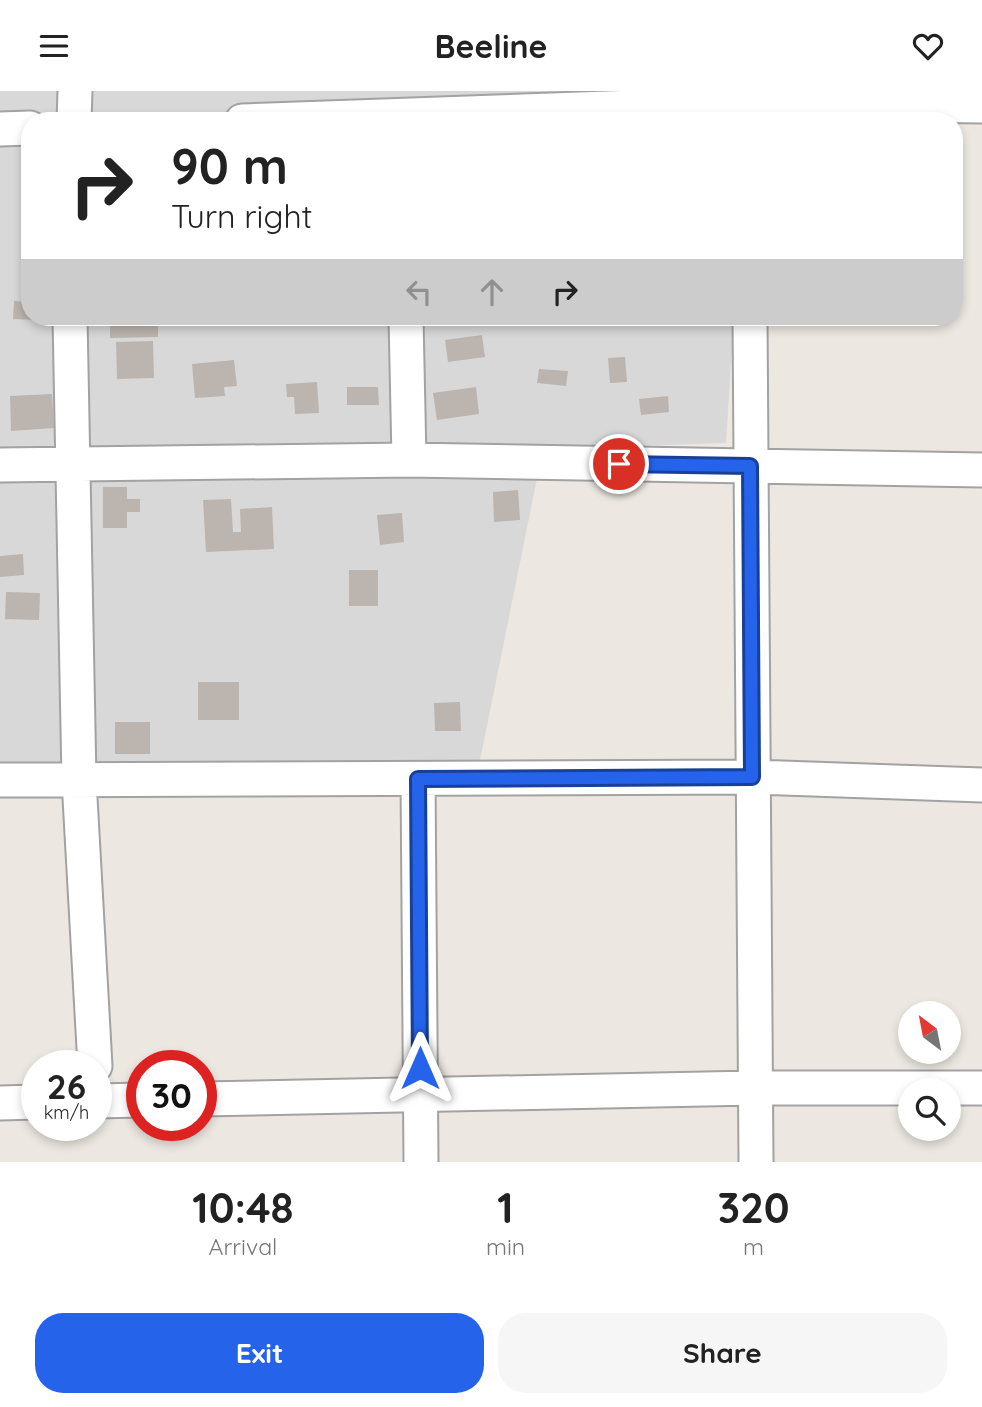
<!DOCTYPE html>
<style>
:root{--surface:#fff;--page:#f6f6f6;--text:#222;--muted:#767676;--accent:#2563eb}
body{margin:0;font-family:Quicksand,sans-serif;background:var(--page);color:var(--text);height:100vh;display:flex;flex-direction:column;font-size:26px;white-space:nowrap}
*{box-sizing:border-box;margin:0}
p{font-size:23px;color:var(--muted)}
.icon{flex:none;width:38px;height:38px;fill:none;stroke:currentColor;stroke-width:2;stroke-linecap:round;stroke-linejoin:round}
.map{position:relative;height:1071px;overflow:hidden}
.sheet{display:flex;flex-direction:column;background:var(--surface);flex:1}
.sheet>*{flex:none}
.banner{position:absolute;left:21px;top:21px;width:942px;height:214px;border-radius:28px;box-shadow:0 4px 10px #0003;background:#fff;color:var(--text);overflow:hidden}
.needle{width:46px;rotate:328deg}
.buttons{position:absolute;left:898px;top:910px;display:grid;gap:14px}
.buttons a{display:grid;place-items:center;width:63px;height:63px;border-radius:50%;background:var(--surface);box-shadow:0 4px 10px #0003;font-size:35px}
.speed{position:absolute;left:21px;top:959px;display:flex;gap:14px;font-size:35px;font-weight:700;text-align:center}
.speed>*{display:grid;place-content:center;width:91px;height:91px;border-radius:50%;background:var(--surface);box-shadow:0 4px 10px #0003;line-height:1}
.speed small{font-size:18px;font-weight:400}
.speed .limit{border:10px solid #d22;background:#fff;color:#111}
.pin{position:absolute;display:grid;place-items:center;width:60px;height:60px;color:#fff;margin:-30px;border:4px solid #fff;border-radius:50%;box-shadow:0 2px 7px #0007}
.me{position:absolute;width:77px;margin:-38px;rotate:0deg;stroke-linejoin:round;filter:drop-shadow(0 0 5px #0008)}
.turn{display:flex;align-items:center;gap:24px;height:147px;padding:0 35px;font-size:32px}
.turn .icon{width:91px;height:91px;stroke-width:2.5}
.turn b{display:block;font-size:49px;line-height:60px}
.lanes{display:flex;align-items:center;height:66px;padding:0 35px;background:#0003;justify-content:center;gap:35px;direction:ltr}
.lanes .off{opacity:.35}
.eta{display:flex;justify-content:space-evenly;align-items:center;height:119px;text-align:center}
.eta b{font-size:42px;font-weight:700;line-height:49px}
.button{display:flex;gap:14px;margin-top:auto;padding:14px 35px}
.button a{flex:1;height:80px;border-radius:28px;background:var(--accent);color:#fff;font-size:28px;font-weight:700;line-height:80px;text-align:center}
.button a+a{background:var(--page);color:var(--text)}
header{display:flex;justify-content:space-between;align-items:center;height:91px;padding:0 35px;background:var(--surface);font-size:32px;font-weight:700}
.map>svg:first-child{display:block}
.residential{fill:#d9d8d8}
.building{fill:#bcb4ae}
.lines{fill:none;stroke-linecap:round;stroke-linejoin:round}
.minor-casing{stroke:#a2a2a2;stroke-width:37}
.minor{stroke:#fff;stroke-width:33}
.route-casing{stroke:#184099;stroke-width:18}
.route{stroke:#2563eb;stroke-width:12}
</style>
<header><svg class="icon" aria-label="menu" viewBox="0 0 24 24"><path d="M4 6h16M4 12h16M4 18h16"/></svg>Beeline<svg class="icon" aria-label="heart" viewBox="0 0 24 24"><path d="M12 20l-8-8c-3-5 5-10 8-4 3-6 11-1 8 4z"/></svg></header>
<div class="map">
<svg width="982" height="1071" viewBox="0 0 982 1071">
<rect width="100%" height="100%" fill="#ece8e1"/>
<path class="residential" d="M0,0H750L748,30H30V226H734L726,352L543,358L475,694L0,680Z"/>
<path class="building" d="M14,210L30,211V226H38V229L13,228Z
M110,226H158V246L110,247Z
M469,226H523V230L470,233Z
M482,244L485,266L448,271L445,249Z
M153,250L154,287L117,288L116,251Z
M625,266L627,291L610,292L608,267Z
M234,269L237,295L224,296L225,305L195,307L192,273Z
M539,278L568,280L566,295L537,292Z
M317,291L319,322L295,323L294,306H287L286,293Z
M347,296H378L379,314H347Z
M476,296L479,323L437,329L433,302Z
M52,303L54,337L11,340L10,305Z
M668,305L669,321L641,324L639,308Z
M103,396H127V408H140V421H127V437H103Z
M518,399L520,429L494,431L493,401Z
M231,408L233,441H241L240,418L272,416L274,458L206,461L203,409Z
M402,422L404,451L380,454L377,424Z
M23,463L24,484L0,486V465Z
M349,479H378V515H349Z
M6,501L40,502L39,529L5,528Z
M198,591H239V629H198Z
M460,611L461,640H435L434,612Z
M115,631H150V663H115Z"/>
<g class="lines">
<g class="minor-casing">
<path id="minor" d="M74,30L75,0
M242,30L749,12L982,15
M0,38L30,37
M70,226L79,689L95,975
M406,226L409,369
M750,226L756,1071
M0,374L409,369L982,379
M418,688L421,1071
M0,689L752,686L982,694
M201,1008L754,997H982
M96,1010L142,1009
M0,1012L37,1011"/>
</g>
<use href="#minor" class="minor"/>
</g>
<g class="lines">
<g class="route-casing">
<path id="route" d="M420,977L418,688L752,686L750,375L619,373"/>
</g>
<use href="#route" class="route"/>
</g>
</svg>
<div class="buttons">
<a><svg class="needle" viewBox="-14 -14 28 28"><path d="M0-13l5 13h-10z" fill="#e53935"/><path d="M0 13l5-13h-10z" fill="#767676"/></svg></a>
<a><svg class="icon" aria-label="search" viewBox="0 0 24 24"><circle cx="10" cy="10" r="6"/><path d="M15 15l6 6"/></svg></a>
</div>
<div class="speed"><div>26<small>km/h</small></div><div class="limit">30</div></div>
<div class="pin" style="left:619px;top:373px;background:#d93025"><svg class="icon" aria-label="arrive" viewBox="0 0 24 24"><path d="M6 21V4h12l-3 4 3 4H6"/></svg></div>
<svg class="me" style="left:420px;top:977px" viewBox="-20 -20 40 40"><path d="M0-17L14 15 0 8-14 15z" fill="#2563eb" stroke="#fff" stroke-width="4"/></svg>
<div class="banner">
<div class="turn"><svg class="icon" aria-label="right" viewBox="0 0 24 24"><path d="M7 20v-9h11M14 6l5 5-5 5"/></svg><div><b>90 m</b>Turn right</div></div>
<div class="lanes"><svg class="icon off" aria-label="left" viewBox="0 0 24 24"><path d="M17 20v-9H6M10 6l-5 5 5 5"/></svg><svg class="icon off" aria-label="ahead" viewBox="0 0 24 24"><path d="M12 20V5M6 11l6-6 6 6"/></svg><svg class="icon" aria-label="right" viewBox="0 0 24 24"><path d="M7 20v-9h11M14 6l5 5-5 5"/></svg></div>
</div>
</div>
<section class="sheet">
<div class="eta">
<div><b>10:48</b><p>Arrival</p></div>
<div><b>1</b><p>min</p></div>
<div><b>320</b><p>m</p></div>
</div>
<div class="button"><a>Exit</a><a>Share</a></div>
</section>
